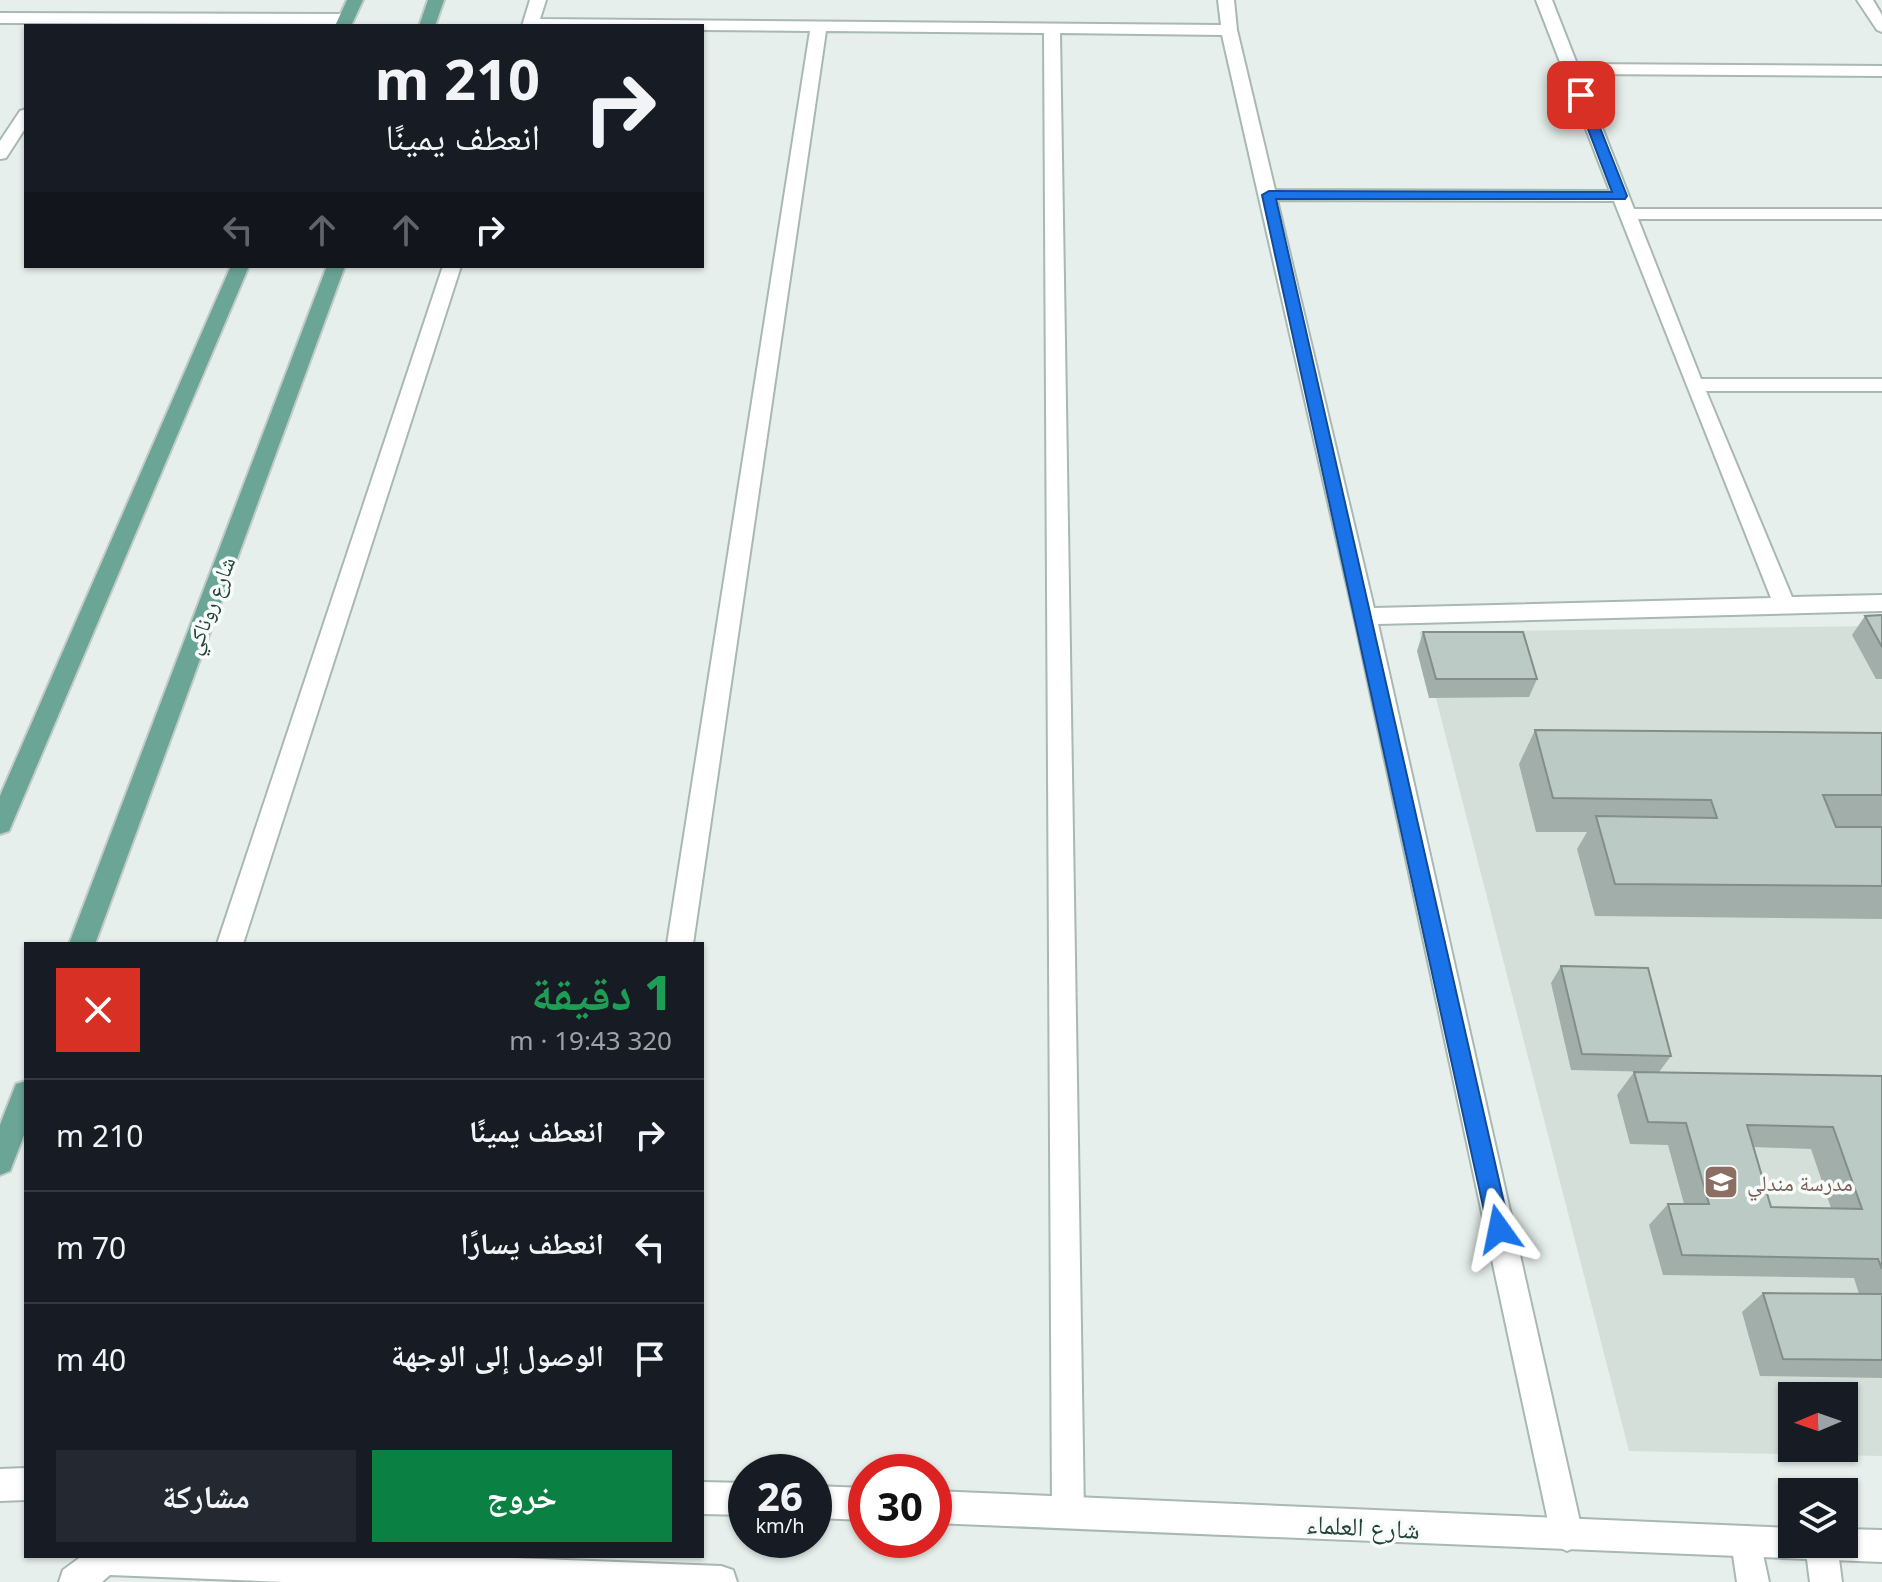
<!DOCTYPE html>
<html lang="ar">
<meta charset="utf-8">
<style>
:root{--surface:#171b24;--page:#242831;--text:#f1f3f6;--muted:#9ea1a6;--line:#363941;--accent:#0b8043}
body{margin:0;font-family:"Noto Sans","Noto Naskh Arabic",sans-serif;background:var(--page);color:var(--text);direction:rtl;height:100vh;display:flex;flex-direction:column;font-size:30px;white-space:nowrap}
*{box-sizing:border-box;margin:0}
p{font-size:26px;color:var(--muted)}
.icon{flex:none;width:44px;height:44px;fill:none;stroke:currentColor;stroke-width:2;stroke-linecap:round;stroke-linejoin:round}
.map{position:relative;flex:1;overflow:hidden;direction:ltr}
.side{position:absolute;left:24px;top:942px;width:680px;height:616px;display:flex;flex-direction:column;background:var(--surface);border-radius:0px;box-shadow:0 2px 6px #0004;direction:rtl}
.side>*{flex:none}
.top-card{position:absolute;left:24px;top:24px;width:680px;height:244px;border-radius:0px;box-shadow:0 2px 6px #0004;direction:rtl;background:#171b24;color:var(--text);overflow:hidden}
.needle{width:52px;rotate:268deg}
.fabs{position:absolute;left:1778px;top:1382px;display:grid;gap:16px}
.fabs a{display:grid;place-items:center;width:80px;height:80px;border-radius:0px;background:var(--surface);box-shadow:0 2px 6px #0004;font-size:40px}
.speed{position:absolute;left:728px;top:1454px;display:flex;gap:16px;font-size:40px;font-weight:700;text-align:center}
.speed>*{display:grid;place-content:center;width:104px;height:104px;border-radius:50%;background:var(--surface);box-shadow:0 2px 6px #0004;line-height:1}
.speed small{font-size:20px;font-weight:400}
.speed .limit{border:12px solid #d22;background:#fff;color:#111}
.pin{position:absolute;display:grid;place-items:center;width:68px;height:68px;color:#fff;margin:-34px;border-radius:16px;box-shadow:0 4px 12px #0006}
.me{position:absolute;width:88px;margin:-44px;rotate:348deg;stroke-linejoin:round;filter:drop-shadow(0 0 6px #0008)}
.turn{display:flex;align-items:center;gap:28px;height:168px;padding:0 32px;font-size:36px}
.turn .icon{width:104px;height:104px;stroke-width:2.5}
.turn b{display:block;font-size:56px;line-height:68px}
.lanes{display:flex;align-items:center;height:76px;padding:0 32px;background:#0003;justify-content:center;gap:40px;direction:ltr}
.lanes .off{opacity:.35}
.round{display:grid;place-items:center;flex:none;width:84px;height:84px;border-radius:0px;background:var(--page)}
.overview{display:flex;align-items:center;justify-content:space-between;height:136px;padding:0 32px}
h1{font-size:48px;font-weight:800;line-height:60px;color:#1e9e55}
.cta{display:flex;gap:16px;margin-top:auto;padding:16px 32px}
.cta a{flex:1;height:92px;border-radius:0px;background:var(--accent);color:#fff;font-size:32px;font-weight:800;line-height:92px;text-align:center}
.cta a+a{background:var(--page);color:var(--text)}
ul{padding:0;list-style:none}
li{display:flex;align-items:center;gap:24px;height:112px;padding:0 32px;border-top:2px solid var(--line)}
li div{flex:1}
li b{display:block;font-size:30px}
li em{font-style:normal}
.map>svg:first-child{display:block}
.built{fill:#d4dfda;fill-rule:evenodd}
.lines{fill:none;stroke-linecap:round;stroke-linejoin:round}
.minor-casing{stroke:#a8b8b2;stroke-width:4}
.tertiary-casing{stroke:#a8b8b2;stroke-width:4}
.primary-casing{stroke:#c2cac8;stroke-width:4}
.minor{fill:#fff;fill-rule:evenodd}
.tertiary{fill:#fff;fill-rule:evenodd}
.primary{fill:#6aa596;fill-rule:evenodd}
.wall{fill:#a1aea9;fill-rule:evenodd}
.building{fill:#bbcac4;stroke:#838d89;stroke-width:2;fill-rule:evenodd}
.route{fill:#1a73e8;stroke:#114b97;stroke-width:2}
.labels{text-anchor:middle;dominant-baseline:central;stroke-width:7;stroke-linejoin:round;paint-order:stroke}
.street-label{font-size:22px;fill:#24423a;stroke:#f7fbf9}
.education-label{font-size:22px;fill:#785e54;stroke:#f7fbf9;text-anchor:start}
.near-street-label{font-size:26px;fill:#24423a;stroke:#f7fbf9}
</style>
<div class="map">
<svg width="1882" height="1582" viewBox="0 0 1882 1582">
<rect width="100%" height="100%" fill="#e6efeb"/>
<path class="built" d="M1882,626V1456L1629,1451L1419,632ZM1792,1396H1844V1448H1792Z"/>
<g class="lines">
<g class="minor-casing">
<path id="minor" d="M530,0H546L540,19L1221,25L1218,0H1234L1237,30L1275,190L1610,191L1536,0H1552L1577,64L1882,66V76L1581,74L1634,209H1882V219H1638L1701,379H1882V391H1706L1792,597L1882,595V611L1378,624L1583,1535L1578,1546L1567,1551L1556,1546L1551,1535L1354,616L1222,35L1060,33L1084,1512L1079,1523L1068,1528L1057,1523L1052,1512L1044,33L826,31L693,944H667L810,31L702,30V26H522ZM1277,200L1614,201L1771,598L1374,608Z
M1857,0H1873L1882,15V32L1877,30Z
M0,13L346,14L354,19L346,24L0,23Z
M26,109V127L6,158L0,159V141L20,111Z
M443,266H461L243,944H217Z
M1747,1526L1758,1531L1769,1582H1737L1731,1542L1736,1531Z
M1805,1544H1837L1842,1582H1810Z"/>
</g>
<g class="tertiary-casing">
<path id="tertiary" d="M26,1468V1500L0,1501V1469Z
M702,1482L746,1483V1515L702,1514Z
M814,1486L866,1488V1520L814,1518Z
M934,1491L1792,1528V1544H1844V1529L1882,1530V1562L934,1523Z
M82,1556H463L721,1566L733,1570L737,1582H284L110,1575L102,1582H59L63,1570Z"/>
</g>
<g class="primary-casing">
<path id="primary" d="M347,0H363L351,26H335Z
M428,0H444L435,26H419Z
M231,266H249L12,824L9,831L0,834V796Z
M327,266H345L95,944H69Z
M26,1081V1130L10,1171L0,1175V1125L16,1084Z"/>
</g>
<use href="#minor" class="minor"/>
<use href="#tertiary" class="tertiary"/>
<use href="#primary" class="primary"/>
</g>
<path class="wall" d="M1882,615V679H1876L1852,635L1865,616Z
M1423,632L1537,679L1529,697L1429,698L1417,651Z
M1535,730L1882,733V919L1595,916L1577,849L1587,832H1536L1519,764Z
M1561,966L1671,1056L1659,1072L1571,1070L1551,983Z
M1634,1072L1882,1076V1378L1760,1376L1742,1312L1763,1293L1859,1294L1854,1278L1663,1275L1649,1225L1668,1204H1684L1668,1145L1630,1144L1617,1095ZM1753,1147L1811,1149L1831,1208L1771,1207Z"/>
<path class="building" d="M1882,615V647L1865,616Z
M1423,632H1523L1537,679H1436Z
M1535,730L1882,733V795H1823L1836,827H1882V886L1615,884L1596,816L1717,818L1711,800L1553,798Z
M1561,966L1648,968L1671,1056L1582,1054Z
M1634,1072L1882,1076V1269L1878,1259L1682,1255L1668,1204H1709L1686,1123L1648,1122ZM1747,1125L1833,1127L1862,1209L1771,1207Z
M1763,1293L1882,1294V1360L1783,1359Z"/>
<path class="route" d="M1577,92L1587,95L1627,196L1625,199H1276L1510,1229L1507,1236L1499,1240L1492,1236L1488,1229L1262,195L1269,191L1612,192L1575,95Z"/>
<defs>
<g id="school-square" transform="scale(1.8)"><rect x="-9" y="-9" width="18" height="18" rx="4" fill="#8d6e63" stroke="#f7fbf9"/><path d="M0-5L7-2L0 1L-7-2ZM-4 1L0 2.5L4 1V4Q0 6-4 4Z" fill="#fff"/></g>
</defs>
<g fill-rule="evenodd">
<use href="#school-square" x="1721" y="1182"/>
</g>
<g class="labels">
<g class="street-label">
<text transform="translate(209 605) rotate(-69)">شارع روناكي</text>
</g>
<g class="education-label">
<text x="1747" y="1182">مدرسة مندلي</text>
</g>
<g class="near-street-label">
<text transform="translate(1363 1526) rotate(3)">شارع العلماء</text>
</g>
</g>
</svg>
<div class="fabs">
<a><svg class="needle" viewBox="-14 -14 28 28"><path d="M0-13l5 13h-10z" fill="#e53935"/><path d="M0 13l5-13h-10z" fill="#9ea1a6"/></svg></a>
<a><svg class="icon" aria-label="layers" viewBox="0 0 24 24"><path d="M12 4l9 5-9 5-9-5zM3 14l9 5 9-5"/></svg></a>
</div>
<div class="speed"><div>26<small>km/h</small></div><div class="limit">30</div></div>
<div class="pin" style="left:1581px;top:95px;background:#d93025"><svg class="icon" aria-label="arrive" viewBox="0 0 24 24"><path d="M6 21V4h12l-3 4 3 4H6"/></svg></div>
<svg class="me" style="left:1499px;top:1229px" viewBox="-20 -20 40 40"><path d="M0-17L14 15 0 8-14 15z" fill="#1a73e8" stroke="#fff" stroke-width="4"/></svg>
<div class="top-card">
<div class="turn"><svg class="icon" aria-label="right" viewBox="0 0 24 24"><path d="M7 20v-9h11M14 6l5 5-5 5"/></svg><div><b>210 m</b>انعطف يمينًا</div></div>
<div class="lanes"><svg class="icon off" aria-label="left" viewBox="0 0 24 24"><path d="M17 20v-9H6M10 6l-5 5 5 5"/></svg><svg class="icon off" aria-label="ahead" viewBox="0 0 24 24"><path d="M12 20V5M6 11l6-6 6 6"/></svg><svg class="icon off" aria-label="ahead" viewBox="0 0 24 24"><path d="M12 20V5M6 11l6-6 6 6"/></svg><svg class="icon" aria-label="right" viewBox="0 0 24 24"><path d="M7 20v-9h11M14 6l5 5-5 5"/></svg></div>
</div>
<section class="side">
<div class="overview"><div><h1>1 دقيقة</h1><p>320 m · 19:43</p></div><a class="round" style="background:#d93025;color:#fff"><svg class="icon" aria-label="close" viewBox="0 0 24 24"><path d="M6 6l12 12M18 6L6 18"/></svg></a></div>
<ul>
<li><svg class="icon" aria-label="right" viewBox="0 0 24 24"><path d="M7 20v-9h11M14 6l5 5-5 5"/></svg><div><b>انعطف يمينًا</b></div><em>210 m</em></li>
<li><svg class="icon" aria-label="left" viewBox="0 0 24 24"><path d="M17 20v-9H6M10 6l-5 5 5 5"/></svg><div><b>انعطف يسارًا</b></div><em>70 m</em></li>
<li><svg class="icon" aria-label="arrive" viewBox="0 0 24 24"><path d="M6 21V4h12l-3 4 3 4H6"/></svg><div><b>الوصول إلى الوجهة</b></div><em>40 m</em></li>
</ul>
<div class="cta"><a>خروج</a><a>مشاركة</a></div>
</section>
</div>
